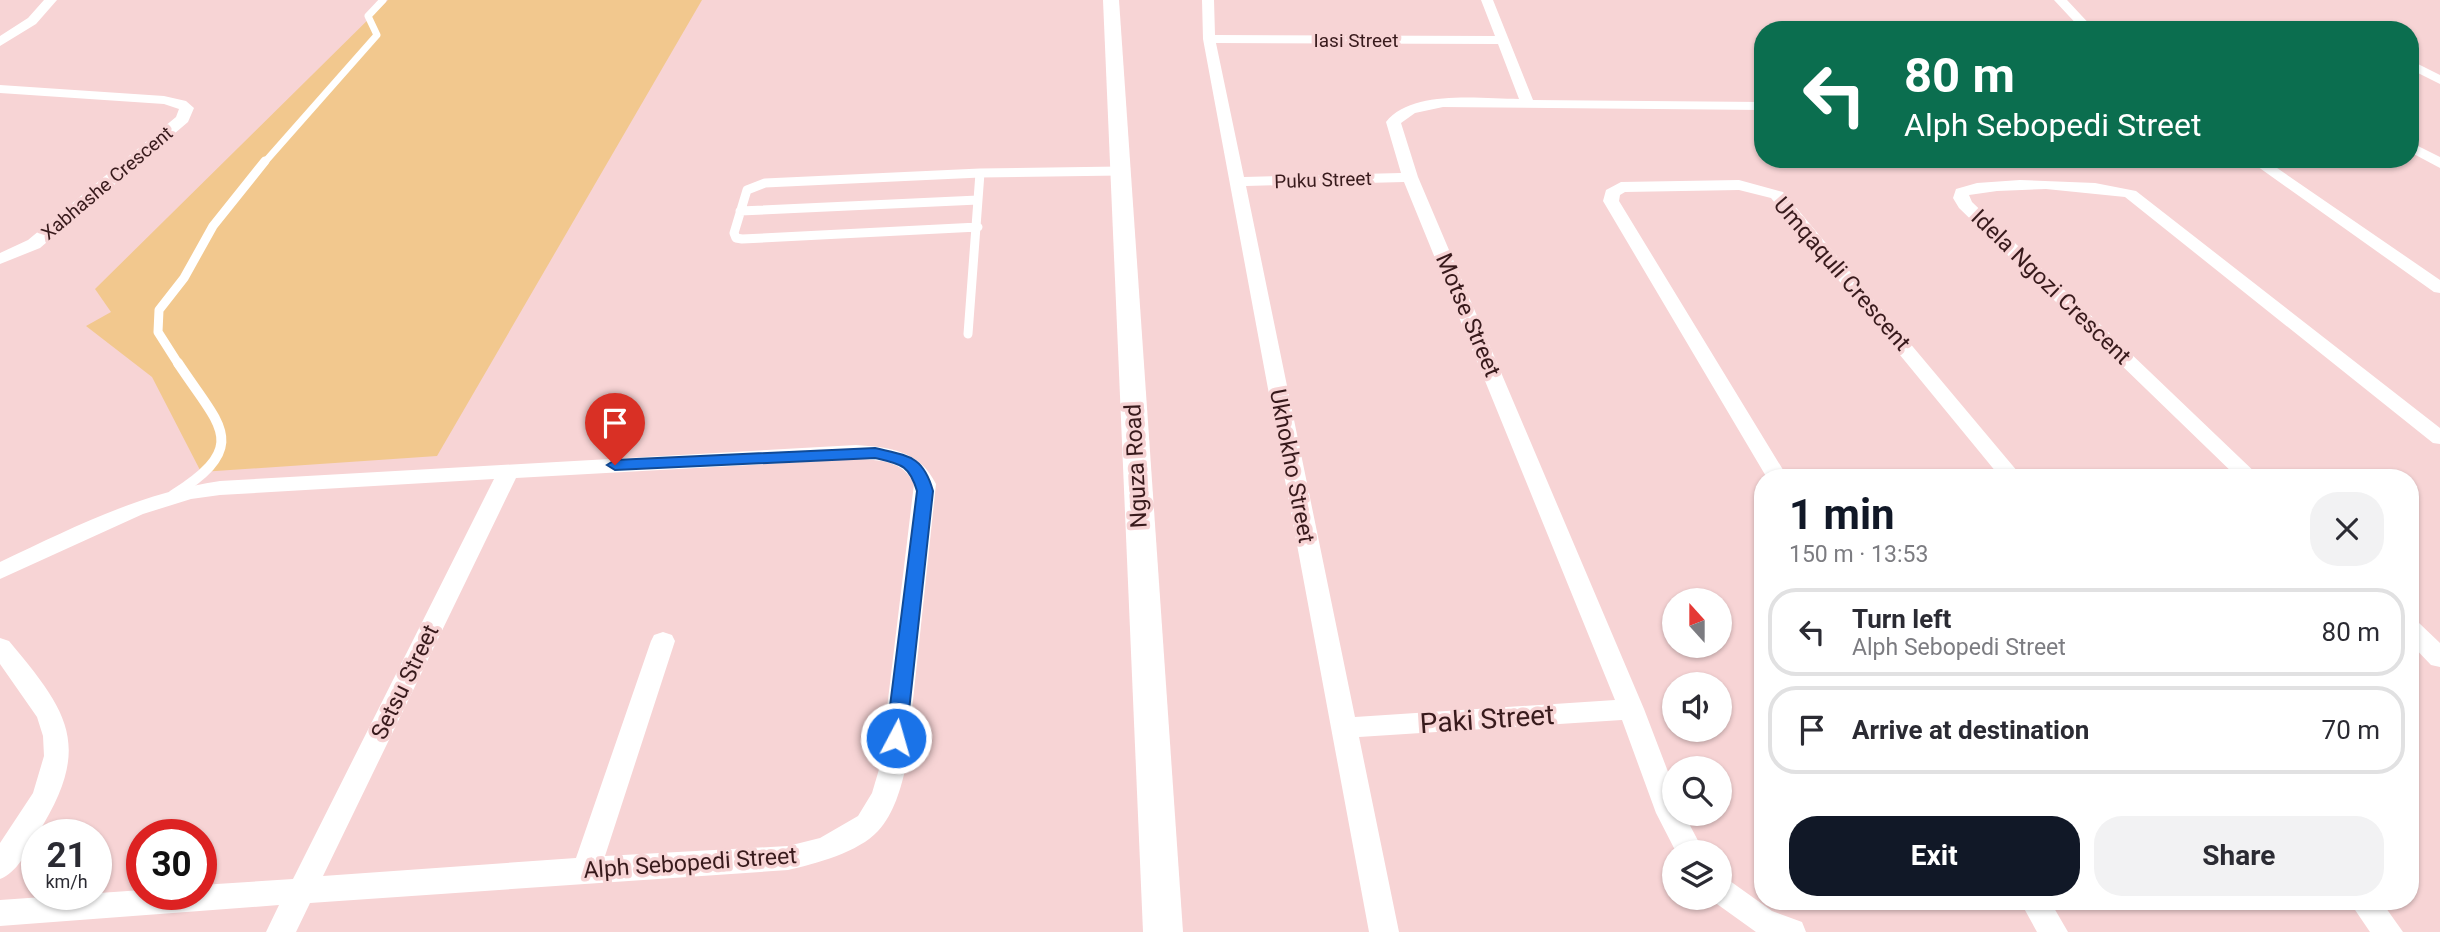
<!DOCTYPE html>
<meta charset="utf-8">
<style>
:root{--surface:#fff;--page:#f2f2f3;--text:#2b2b33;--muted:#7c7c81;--line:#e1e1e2;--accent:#111827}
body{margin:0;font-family:Roboto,sans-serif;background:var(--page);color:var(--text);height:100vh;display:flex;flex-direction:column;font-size:26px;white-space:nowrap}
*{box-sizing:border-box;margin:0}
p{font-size:23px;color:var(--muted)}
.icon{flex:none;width:38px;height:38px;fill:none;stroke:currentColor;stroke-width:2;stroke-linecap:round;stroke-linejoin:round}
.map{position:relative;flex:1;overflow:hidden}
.panel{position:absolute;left:1754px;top:469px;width:665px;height:441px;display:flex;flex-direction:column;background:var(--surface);border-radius:28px;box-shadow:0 2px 5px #0004}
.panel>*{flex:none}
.banner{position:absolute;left:1754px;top:21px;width:665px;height:147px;border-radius:28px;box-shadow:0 2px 5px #0004;background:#0b6e4f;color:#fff;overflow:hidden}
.needle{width:46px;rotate:339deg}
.tools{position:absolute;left:1662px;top:588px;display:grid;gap:14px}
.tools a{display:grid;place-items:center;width:70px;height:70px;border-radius:50%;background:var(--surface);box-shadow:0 2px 5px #0004;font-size:35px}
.speed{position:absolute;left:21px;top:819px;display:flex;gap:14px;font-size:35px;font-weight:700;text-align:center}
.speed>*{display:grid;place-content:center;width:91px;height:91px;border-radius:50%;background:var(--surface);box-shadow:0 2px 5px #0004;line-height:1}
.speed small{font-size:18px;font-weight:400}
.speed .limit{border:10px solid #d22;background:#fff;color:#111}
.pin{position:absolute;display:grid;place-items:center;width:60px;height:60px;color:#fff;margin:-72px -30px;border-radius:50% 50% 50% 0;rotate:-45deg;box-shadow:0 0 7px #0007}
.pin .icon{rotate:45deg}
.me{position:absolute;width:77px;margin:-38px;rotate:6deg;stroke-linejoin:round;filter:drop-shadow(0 0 5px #0008)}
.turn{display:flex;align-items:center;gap:24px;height:147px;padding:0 35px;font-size:32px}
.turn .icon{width:91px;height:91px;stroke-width:2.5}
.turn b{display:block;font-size:49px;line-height:60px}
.round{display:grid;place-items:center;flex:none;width:74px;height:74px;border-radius:28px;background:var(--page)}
.headline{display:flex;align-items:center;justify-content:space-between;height:119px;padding:0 35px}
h1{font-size:42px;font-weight:700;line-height:52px;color:var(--accent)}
.primary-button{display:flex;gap:14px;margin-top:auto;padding:14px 35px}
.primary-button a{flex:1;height:80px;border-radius:28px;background:var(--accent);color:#fff;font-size:28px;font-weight:700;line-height:80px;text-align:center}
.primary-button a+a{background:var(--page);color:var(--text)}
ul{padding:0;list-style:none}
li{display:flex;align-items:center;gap:21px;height:88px;margin:0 14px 10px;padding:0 21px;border:4px solid var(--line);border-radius:28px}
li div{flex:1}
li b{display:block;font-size:26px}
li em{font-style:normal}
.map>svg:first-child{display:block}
.green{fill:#f2c88e}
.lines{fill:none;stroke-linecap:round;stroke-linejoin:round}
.service-far2{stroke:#fff;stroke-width:7}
.service-far1{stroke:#fff;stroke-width:9}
.service{stroke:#fff;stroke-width:10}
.minor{fill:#fff;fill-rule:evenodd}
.tertiary{fill:#fff;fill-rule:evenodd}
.route{fill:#1a73e8;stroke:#114b97;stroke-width:2}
.labels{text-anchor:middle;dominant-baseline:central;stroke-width:7;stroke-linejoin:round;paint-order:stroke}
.far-street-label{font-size:19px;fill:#381a1c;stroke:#f7d4d5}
.street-label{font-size:23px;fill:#381a1c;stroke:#f7d4d5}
.near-street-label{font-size:28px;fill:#381a1c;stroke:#f7d4d5}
</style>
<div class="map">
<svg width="2440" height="932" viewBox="0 0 2440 932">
<rect width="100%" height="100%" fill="#f7d4d5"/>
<path class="green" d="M388,0H702L437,456L201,472L152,377L86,326L111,312L95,289Z"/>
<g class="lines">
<path class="service-far2" d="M264,163L377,35L368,16L383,0"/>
<path class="service-far1" d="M740,211L978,200
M978,227L742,239L736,238L734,233L747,190L765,183L980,173L1120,171
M968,334L980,173
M179,365L158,332L159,310L184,278L213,226L265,161"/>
<path class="service" d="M173,495C252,445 220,427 178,363"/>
<path class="minor" d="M44,0H57L36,24L0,46V36L28,18Z
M1202,0H1214L1215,35L1495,36L1481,0H1493L1533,100L1762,102V110L1443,107L1415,113L1401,123L1418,177L1644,709L1675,790V814H1684L1704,852H1676L1656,813L1622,720L1359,737L1399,932H1369L1203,39ZM1216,43L1498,44L1519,99C1481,99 1412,89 1386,122L1401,173L1244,177ZM1404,182L1615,700L1355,717L1246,186Z
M2054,0H2067L2095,30H2082Z
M2410,60L2440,75V84L2410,69Z
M0,85L164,96L186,101L194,108L188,122L40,248L0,264V253L28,240L176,117L179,109L164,104L0,93Z
M2410,142L2440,157V168L2410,152Z
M2247,159H2264L2440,280V293L2434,292Z
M1739,180L1783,192L2023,478H2001L1771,198L1739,190L1625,192L1620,195L1619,201L1788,478H1767L1603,201L1606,190L1621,182Z
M2020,180L2095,183L2136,191L2440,428V444L2433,443L2125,197L2046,189L1997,191L1969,195L1972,202L2261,478H2238L1959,208L1953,198L1956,189L1977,183Z
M856,445C890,447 920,451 936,484L906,766C901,788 894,814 878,831C859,852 815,864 788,870L310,903L296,932H266L279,905L0,926V900L142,890V894H201V885L293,879L494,479L220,495L191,499L143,514L0,579V562C72,528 140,493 220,481ZM856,459C879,460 903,460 914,484L880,766L872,793L858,816L820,838L788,846L605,856L675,641L672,635L663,632L654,635L651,641L576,858L323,876L516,478Z
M2410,620L2419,623L2440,643V667L2431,665L2410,643Z
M0,638L9,641C71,715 92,747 37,835C27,851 17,873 0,879V843L33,793L44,756L43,736L37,717L0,664Z
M1720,877L1730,881L1772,911L1802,922L1806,932H1756L1710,899L1720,898Z
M2020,901H2050L2068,932H2037Z
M2349,901H2381L2403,932H2370Z"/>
<path class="tertiary" d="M1103,0H1119L1183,932H1143Z"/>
</g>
<path class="route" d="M875,448C908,456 923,455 933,491L906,738L903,744L896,746L889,744L886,738L917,491C909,464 900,464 875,458L615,470L607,465L615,460Z"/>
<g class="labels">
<g class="far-street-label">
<text x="1356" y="40">Iasi Street</text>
<text transform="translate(1323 180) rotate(-2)">Puku Street</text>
<text transform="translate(107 183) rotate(-40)">Xabhashe Crescent</text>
</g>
<g class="street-label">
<text transform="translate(1842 274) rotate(49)">Umqaquli Crescent</text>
<text transform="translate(2051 287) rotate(44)">Idela Ngozi Crescent</text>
<text transform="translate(1468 315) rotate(67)">Motse Street</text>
<text transform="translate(1136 466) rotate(-93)">Nguza Road</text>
<text transform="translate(1292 466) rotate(79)">Ukhokho Street</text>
<text transform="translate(405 682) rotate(-64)">Setsu Street</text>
<text transform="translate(690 863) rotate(-4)">Alph Sebopedi Street</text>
</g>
<g class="near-street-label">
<text transform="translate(1487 719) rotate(-4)">Paki Street</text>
</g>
</g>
</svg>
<div class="tools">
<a><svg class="needle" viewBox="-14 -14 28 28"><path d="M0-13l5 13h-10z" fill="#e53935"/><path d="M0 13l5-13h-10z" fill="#7c7c81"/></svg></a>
<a><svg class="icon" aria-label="sound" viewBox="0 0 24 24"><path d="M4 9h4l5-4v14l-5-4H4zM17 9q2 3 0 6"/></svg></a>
<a><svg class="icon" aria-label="search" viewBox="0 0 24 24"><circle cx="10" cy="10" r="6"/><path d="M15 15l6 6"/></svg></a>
<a><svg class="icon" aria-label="layers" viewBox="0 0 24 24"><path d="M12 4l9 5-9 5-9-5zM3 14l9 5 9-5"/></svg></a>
</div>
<div class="speed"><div>21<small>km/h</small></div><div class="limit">30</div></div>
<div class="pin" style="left:615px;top:465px;background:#d93025"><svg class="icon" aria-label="arrive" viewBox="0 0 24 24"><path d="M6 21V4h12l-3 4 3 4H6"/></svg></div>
<svg class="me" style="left:896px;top:738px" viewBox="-20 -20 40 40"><circle r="17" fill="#1a73e8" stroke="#fff" stroke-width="3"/><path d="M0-11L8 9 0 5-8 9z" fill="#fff"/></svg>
<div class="banner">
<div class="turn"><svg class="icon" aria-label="left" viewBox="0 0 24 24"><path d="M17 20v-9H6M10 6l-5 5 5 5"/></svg><div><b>80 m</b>Alph Sebopedi Street</div></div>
</div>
<section class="panel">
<div class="headline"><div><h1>1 min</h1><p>150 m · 13:53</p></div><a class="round"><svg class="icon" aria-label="close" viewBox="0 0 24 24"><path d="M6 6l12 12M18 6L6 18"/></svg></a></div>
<ul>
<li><svg class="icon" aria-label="left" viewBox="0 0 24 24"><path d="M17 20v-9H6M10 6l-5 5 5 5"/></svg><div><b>Turn left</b><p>Alph Sebopedi Street</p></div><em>80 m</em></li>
<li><svg class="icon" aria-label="arrive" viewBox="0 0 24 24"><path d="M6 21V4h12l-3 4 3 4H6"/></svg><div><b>Arrive at destination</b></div><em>70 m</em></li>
</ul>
<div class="primary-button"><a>Exit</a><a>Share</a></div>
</section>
</div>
